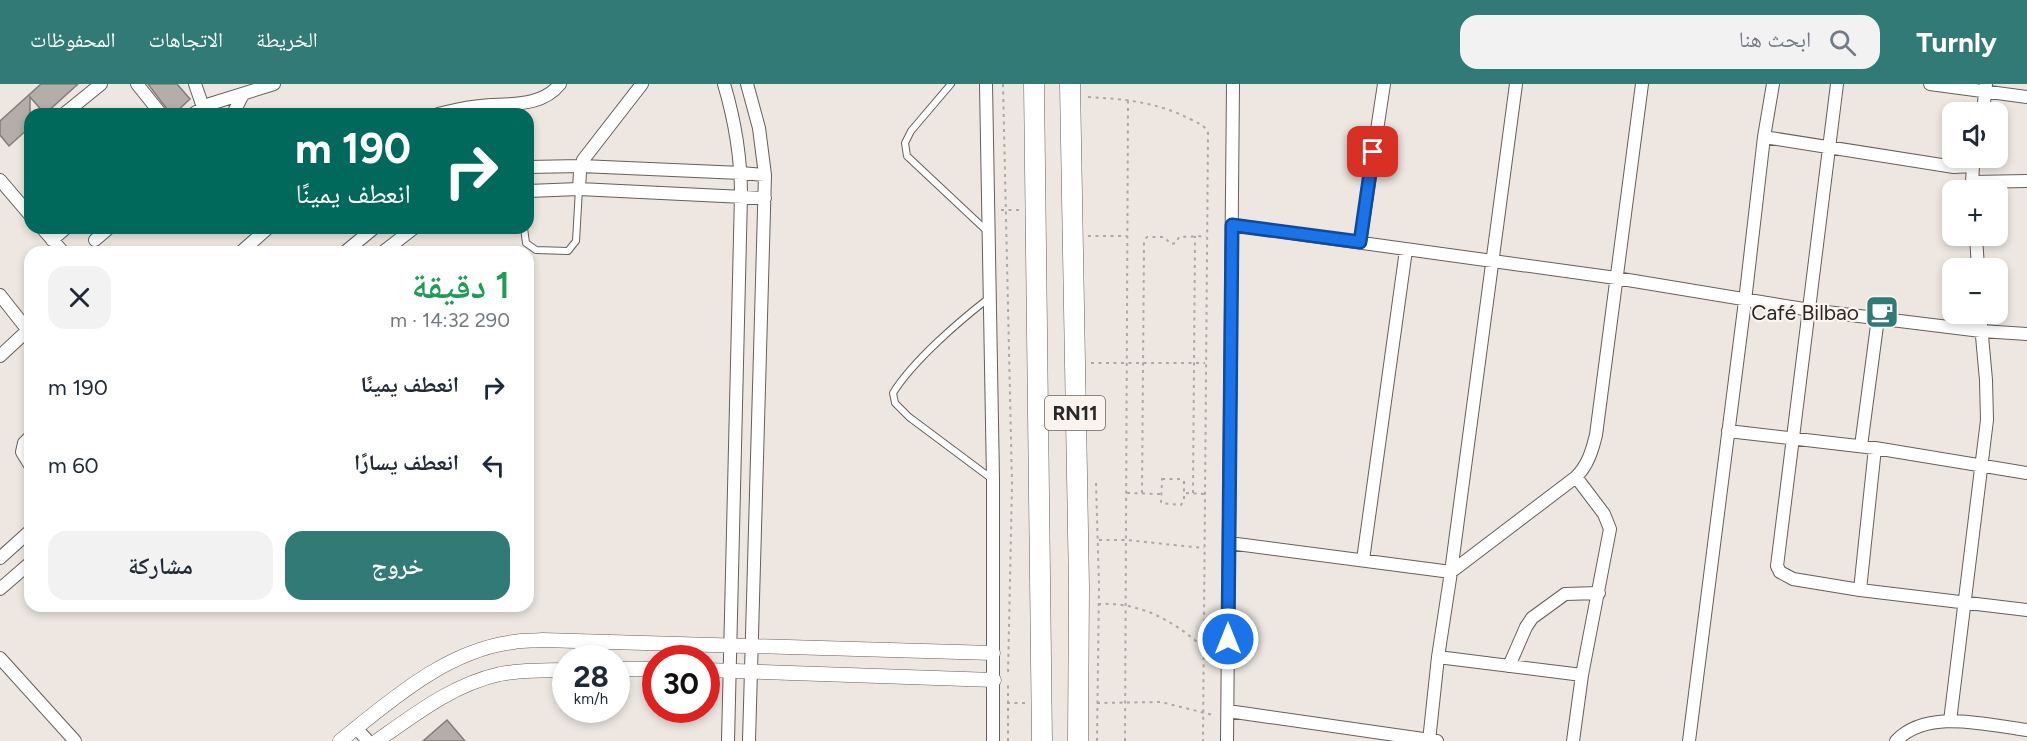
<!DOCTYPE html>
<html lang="ar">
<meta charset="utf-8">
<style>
:root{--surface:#fff;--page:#f2f2f3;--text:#1f2937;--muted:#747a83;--accent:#327a75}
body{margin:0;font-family:Figtree,"Noto Naskh Arabic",sans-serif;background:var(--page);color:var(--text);direction:rtl;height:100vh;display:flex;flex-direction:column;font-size:22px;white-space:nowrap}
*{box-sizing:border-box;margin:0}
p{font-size:20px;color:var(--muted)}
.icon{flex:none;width:33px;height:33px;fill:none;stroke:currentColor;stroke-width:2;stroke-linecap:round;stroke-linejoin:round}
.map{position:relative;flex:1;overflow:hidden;direction:ltr}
.side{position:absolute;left:24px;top:162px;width:510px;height:366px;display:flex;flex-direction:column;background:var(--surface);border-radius:18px;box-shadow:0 3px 9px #0003;direction:rtl}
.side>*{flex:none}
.hud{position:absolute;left:24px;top:24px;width:510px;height:126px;border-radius:18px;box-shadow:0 3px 9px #0003;direction:rtl;background:#00695c;color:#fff;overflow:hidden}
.tools{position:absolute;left:1942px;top:18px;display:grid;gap:12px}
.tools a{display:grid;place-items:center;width:66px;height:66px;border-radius:12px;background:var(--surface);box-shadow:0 3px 9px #0003;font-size:30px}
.speed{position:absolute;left:552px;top:561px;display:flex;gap:12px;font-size:30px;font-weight:700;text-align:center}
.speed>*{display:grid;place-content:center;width:78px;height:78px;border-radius:50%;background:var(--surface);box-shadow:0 3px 9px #0003;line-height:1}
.speed small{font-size:15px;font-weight:400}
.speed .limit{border:9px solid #d22;background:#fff;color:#111}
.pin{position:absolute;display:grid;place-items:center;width:51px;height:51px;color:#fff;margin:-26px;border-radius:12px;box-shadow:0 3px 9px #0006}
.me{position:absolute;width:66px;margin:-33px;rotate:0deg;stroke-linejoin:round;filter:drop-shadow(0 0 4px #0008)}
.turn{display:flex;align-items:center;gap:21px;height:126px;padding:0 24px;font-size:27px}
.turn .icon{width:78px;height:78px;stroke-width:2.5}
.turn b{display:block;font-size:42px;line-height:51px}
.round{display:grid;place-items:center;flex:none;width:63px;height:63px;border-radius:18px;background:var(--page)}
.overview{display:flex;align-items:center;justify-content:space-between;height:102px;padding:0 24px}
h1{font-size:36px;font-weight:600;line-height:45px;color:#1e9e55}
.cta{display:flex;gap:12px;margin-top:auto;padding:12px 24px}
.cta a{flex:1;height:69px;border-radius:18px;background:var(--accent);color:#fff;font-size:24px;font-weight:600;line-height:69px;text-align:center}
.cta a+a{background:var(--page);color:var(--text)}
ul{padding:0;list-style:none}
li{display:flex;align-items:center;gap:18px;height:78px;padding:0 24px}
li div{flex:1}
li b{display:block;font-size:22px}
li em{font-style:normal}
header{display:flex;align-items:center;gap:36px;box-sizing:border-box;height:84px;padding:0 30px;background:var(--accent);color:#fff}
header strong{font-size:28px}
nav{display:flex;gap:33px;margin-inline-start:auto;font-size:21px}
.search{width:420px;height:54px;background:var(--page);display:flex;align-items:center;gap:15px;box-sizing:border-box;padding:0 21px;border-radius:18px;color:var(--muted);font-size:22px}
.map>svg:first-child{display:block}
.building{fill:#b4ada8;stroke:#837c78;stroke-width:1.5}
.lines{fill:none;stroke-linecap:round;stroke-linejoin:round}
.service-casing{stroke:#665f5c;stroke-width:8}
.minor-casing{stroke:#665f5c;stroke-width:14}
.tertiary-casing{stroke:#665f5c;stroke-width:15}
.trunk-casing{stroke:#665f5c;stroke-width:21}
.path{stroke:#ada8a4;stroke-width:2;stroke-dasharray:3 4.5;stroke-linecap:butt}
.service{stroke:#fff;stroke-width:6}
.minor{stroke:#fff;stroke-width:12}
.tertiary{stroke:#fff;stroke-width:14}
.trunk{stroke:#fff;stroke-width:20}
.route-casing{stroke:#114b97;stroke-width:15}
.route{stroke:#1a73e8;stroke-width:10}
.labels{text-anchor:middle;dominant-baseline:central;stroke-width:4.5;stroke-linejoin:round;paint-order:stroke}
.shield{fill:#faf3ee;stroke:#686562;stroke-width:1.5}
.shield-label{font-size:20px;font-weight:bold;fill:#2a2826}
.poi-label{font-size:21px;fill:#2a2826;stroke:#faf3ee;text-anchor:end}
</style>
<header>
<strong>Turnly</strong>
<div class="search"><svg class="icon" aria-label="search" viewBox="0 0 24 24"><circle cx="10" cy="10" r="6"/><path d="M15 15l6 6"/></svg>ابحث هنا</div>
<nav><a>الخريطة</a><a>الاتجاهات</a><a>المحفوظات</a></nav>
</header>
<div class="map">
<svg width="2027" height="657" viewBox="0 0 2027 657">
<rect width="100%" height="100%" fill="#ede6e1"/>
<path class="building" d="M41,0H78L45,30L30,13V43L9,62L0,51V37Z
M148,0H177L190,15L174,30H169L167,25Z
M447,636L465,657H423Z"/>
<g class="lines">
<g class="service-casing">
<path id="service" d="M951,0L911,47L905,59L907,72L988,148
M524,144L526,159L536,166L568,167L576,157L579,105
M989,214C958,238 913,277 893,309L895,319L909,333L992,395"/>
</g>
<g class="minor-casing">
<path id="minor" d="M137,0L161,30
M195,0L203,23
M724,0C735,37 741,72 741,111L728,657
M747,0L759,44L765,91L749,657
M986,0L993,395V657
M1837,0L1777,482L1780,488L1793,495L1860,506L2027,526
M1930,0L2027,13
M1983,28L1986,0
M64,30L101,0
M193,30L210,20L274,0
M233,30L243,10
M438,30C452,27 466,23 480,22C508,19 541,24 560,0
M1764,53L1954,83L1973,82L1974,74
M1973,82L1972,98L2027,97
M528,83L581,82L741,89L765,91
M0,96L30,131
M579,105L580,88L583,76L642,0
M528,107L579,105L765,114
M1232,141L1616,194L1810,226L1981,247L2027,250
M42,144L63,168
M1976,152L1978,184
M52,156L66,144
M95,156L109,144
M1360,158L1384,0
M241,168L268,144
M345,168L374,144
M383,168L414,144
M0,211L30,249
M0,272L28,246
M1728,347L1875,364L2027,389
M30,353L24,359L22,368L30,381
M1861,362L1878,234
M1229,459L1451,488L1576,393C1588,381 1592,367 1596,351L1642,0
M0,474L30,447
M1363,476L1406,166
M0,505L30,479
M1860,506L1875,364
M1438,573L1582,591
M0,574L75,657
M1509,582L1526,543L1532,534L1565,510L1599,509
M1228,627L1437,657
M1950,637L1987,336L1986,296L1980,230
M356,644L368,657
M1227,657L1233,0
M1429,657L1438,573L1451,488L1516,0
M1573,657L1582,591L1610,445L1604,430L1576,393
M1689,657L1745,217L1764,53L1773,0
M1896,657C1927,624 1987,641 2027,646"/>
</g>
<g class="tertiary-casing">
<path id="tertiary" d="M616,585H656
M706,586L994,596
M340,657C391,616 447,566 514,558C524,556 533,557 542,556L993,569
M377,657C415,630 454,600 500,590C521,586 544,586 566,586"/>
</g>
<g class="trunk-casing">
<path id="trunk" d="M1034,0L1042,657
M1070,0L1079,503L1078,657"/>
</g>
<path class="path" d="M1003,0L1012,400L1008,591
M1088,13C1124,15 1157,18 1190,35C1198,39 1205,41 1208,49L1203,657
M1001,126H1020
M1088,152H1127
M1091,279H1205
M1162,395H1180L1184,397V416L1181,421L1161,419Z
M1096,399L1099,501L1097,657
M1127,409L1160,410
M1142,409L1144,157L1147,153H1164L1171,160L1176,159L1179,153L1206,152
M1186,409L1204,410
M1193,409L1195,152
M1099,456H1126L1204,464
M1098,520C1141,518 1172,536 1203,563
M1007,619H1026
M1097,619L1161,618L1213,631
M1008,657V600
M1125,657L1128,15"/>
<use href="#service" class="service"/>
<use href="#minor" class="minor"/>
<use href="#tertiary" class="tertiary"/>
<use href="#trunk" class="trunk"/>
</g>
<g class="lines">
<g class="route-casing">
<path id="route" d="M1228,555L1232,141L1360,158L1373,68"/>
</g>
<use href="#route" class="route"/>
</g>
<defs>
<g id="cafe-square" transform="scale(1.725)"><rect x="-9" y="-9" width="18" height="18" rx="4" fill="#327a75" stroke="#faf3ee"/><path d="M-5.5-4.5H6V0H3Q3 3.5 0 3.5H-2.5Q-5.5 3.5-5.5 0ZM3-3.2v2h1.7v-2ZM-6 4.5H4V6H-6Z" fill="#fff"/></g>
</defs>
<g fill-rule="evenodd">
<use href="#cafe-square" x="1882" y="228"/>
</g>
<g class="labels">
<rect class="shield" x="1045" y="312" width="60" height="34" rx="4.5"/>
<g class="shield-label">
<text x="1075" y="329">RN11</text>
</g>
<g class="poi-label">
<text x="1859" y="228">Café Bilbao</text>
</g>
</g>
</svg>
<div class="tools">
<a><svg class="icon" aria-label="sound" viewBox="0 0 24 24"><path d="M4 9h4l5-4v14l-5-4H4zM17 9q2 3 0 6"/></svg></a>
<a>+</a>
<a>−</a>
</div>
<div class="speed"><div>28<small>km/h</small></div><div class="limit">30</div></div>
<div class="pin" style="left:1373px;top:68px;background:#d93025"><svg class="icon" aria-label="arrive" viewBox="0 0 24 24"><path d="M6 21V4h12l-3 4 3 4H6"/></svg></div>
<svg class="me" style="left:1228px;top:555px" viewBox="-20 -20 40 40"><circle r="17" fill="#1a73e8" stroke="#fff" stroke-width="3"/><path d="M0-11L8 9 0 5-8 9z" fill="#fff"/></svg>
<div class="hud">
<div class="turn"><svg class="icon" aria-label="right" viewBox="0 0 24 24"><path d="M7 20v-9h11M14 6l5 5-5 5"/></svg><div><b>190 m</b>انعطف يمينًا</div></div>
</div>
<section class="side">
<div class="overview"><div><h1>1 دقيقة</h1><p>290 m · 14:32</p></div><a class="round"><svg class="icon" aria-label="close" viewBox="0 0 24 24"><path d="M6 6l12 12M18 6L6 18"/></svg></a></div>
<ul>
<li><svg class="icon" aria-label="right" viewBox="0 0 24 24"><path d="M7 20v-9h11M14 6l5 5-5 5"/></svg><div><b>انعطف يمينًا</b></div><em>190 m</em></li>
<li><svg class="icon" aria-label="left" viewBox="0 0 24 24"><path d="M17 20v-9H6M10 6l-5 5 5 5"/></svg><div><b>انعطف يسارًا</b></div><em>60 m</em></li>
</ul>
<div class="cta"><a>خروج</a><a>مشاركة</a></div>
</section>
</div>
